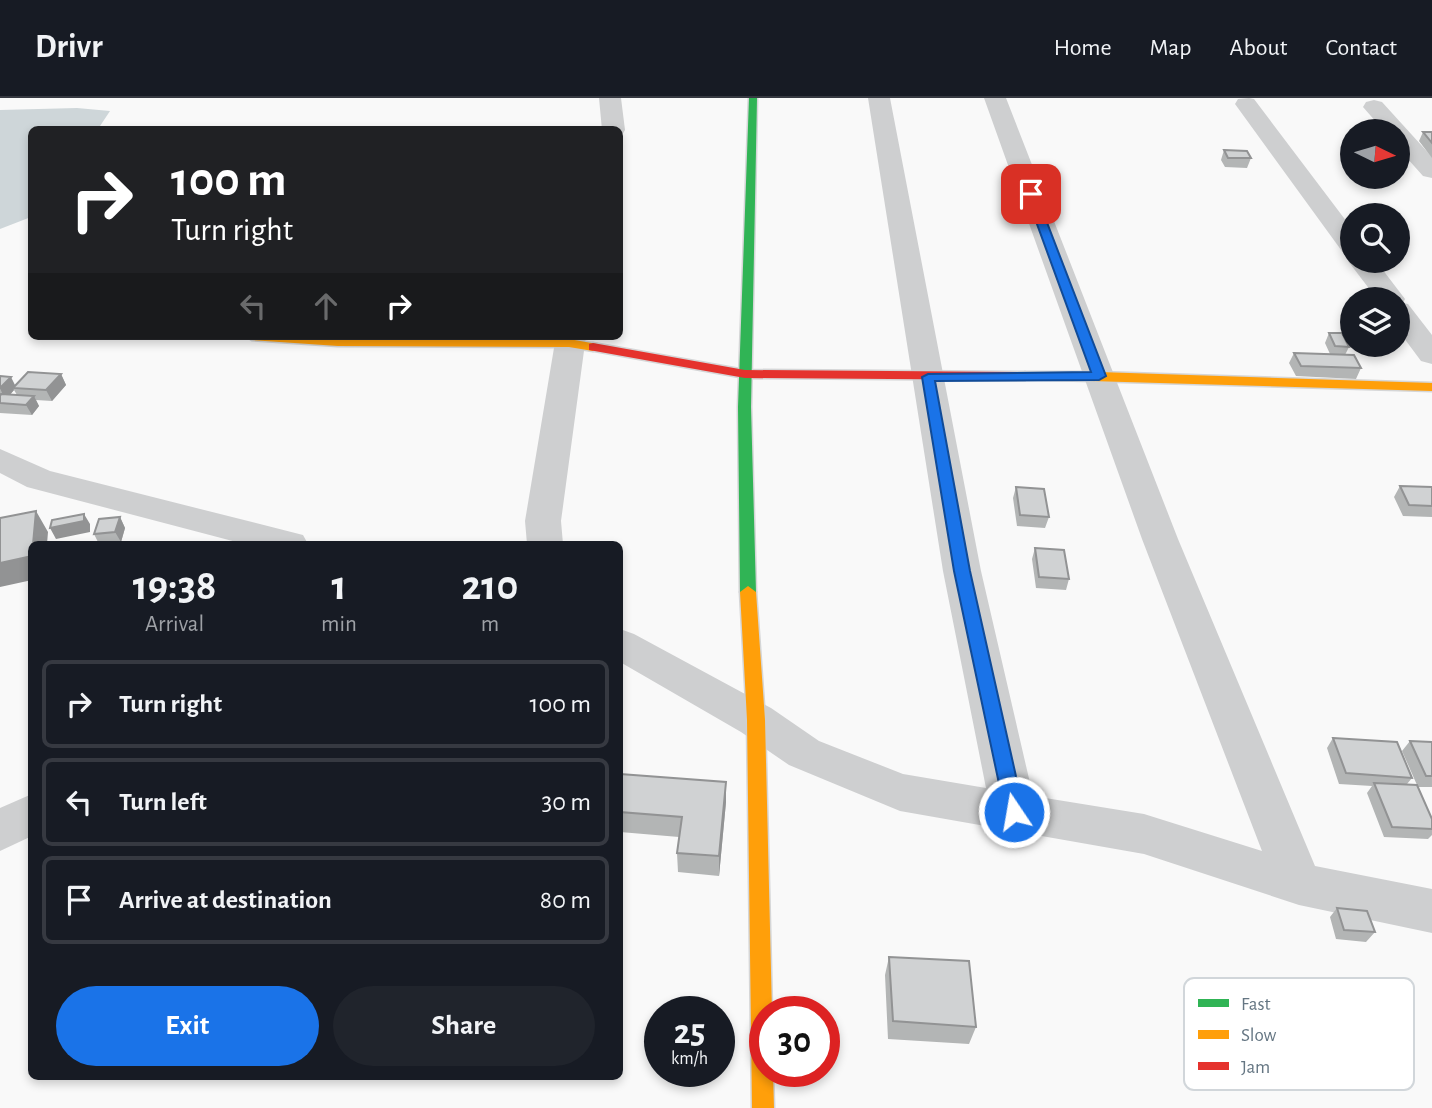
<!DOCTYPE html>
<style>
:root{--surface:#171b24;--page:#20242c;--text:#f1f3f6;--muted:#9ea1a6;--line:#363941;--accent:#1a73e8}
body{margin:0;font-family:"Alegreya Sans",sans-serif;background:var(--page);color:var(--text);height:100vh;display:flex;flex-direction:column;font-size:26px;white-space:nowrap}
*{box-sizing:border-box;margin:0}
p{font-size:23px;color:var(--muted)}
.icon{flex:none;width:38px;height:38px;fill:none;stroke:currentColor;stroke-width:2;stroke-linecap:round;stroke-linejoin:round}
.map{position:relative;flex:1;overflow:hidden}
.drawer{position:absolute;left:28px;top:443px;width:595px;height:539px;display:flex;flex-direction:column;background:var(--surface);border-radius:10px;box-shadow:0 4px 10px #0003}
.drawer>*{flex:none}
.banner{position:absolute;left:28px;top:28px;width:595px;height:214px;border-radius:10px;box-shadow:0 4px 10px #0003;background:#202124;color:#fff;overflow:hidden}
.needle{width:46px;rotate:95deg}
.fabs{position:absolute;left:1340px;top:21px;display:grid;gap:14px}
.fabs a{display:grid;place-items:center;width:70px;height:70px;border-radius:50%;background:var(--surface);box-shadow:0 4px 10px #0003;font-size:35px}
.speed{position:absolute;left:644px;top:898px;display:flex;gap:14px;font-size:35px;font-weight:700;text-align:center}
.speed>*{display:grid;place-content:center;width:91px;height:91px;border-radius:50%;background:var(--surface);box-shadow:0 4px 10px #0003;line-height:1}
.speed small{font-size:18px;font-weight:400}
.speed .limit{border:10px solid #d22;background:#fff;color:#111}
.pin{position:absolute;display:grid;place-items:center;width:60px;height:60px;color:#fff;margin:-30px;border-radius:14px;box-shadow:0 4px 10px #0006}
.me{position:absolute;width:77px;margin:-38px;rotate:348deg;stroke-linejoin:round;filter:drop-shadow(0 0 5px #0008)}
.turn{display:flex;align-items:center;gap:24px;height:147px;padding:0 28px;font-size:32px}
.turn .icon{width:91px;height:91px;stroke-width:2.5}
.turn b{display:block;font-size:49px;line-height:60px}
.lanes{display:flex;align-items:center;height:66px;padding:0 28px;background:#0003;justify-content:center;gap:35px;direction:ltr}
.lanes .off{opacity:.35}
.eta{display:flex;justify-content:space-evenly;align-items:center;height:119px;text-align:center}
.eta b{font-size:42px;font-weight:700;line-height:49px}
.action{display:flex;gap:14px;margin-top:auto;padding:14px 28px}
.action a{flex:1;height:80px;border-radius:42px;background:var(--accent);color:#fff;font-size:28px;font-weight:700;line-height:80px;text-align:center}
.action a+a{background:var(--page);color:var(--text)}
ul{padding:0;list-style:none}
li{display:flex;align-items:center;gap:21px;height:88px;margin:0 14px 10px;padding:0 14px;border:4px solid var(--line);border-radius:10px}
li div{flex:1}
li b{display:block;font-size:26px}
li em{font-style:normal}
header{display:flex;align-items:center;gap:42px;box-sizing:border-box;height:98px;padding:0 35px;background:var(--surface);border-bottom:2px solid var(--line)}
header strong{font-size:33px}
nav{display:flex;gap:38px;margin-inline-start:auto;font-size:24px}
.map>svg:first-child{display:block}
.water{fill:#ced6d9}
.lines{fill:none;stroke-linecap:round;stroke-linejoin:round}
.fast-casing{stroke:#d5d6d7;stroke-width:3}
.slow-casing{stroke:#d5d6d7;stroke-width:3}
.jam-casing{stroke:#d5d6d7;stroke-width:3}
.street{fill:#cecfd0;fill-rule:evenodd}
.fast{fill:#30b455;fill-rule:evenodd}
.slow{fill:#ff9f0a;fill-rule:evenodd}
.jam{fill:#e5322d;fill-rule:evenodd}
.wall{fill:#b3b5b5;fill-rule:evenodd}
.shaded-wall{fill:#929394}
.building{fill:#d0d2d3;stroke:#929394;stroke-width:2}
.route{fill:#1a73e8;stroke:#114b97;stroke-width:2}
.key{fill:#fff;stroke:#d1d6da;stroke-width:2}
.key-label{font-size:19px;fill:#657683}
</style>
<header>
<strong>Drivr</strong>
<nav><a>Home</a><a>Map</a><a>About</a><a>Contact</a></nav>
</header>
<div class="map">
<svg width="1432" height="1010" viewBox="0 0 1432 1010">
<rect width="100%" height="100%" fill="#f9f9f9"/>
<path class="water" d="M77,10L110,13L98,31L32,32L31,119L0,131V12Z"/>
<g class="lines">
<g class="fast-casing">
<path id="fast" d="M749,0H757L751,309L756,494L748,500L740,494L738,309Z"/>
</g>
<g class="slow-casing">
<path id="slow" d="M246,238L569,241L597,246L599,249L593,253L569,249L338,248L252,242Z
M1025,274H1099L1432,285V293L1021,281L1019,278Z
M748,488L756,494L765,622L772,914H765V973H773L774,1010H752L747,622L740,494Z"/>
</g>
<g class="jam-casing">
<path id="jam" d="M593,245L745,272L1025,274L1031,278L1025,282L745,280L589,252V246Z"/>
</g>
<path class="street" d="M599,0H621L625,32L622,37L620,38V32H602Z
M868,0H890L981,473L1033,698L1144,716L1262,753L1142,441L984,0H1006L1178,441L1315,768L1432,791V835L1299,807L1144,756L900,713L789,667L741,634L620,564V531L634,536L771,610L819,643L903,676L986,690L943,473Z
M1249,0L1254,1L1353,132V163H1376L1405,201L1403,205L1408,206L1432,237V266L1421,263L1398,232V201H1377L1348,163L1352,158L1344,156L1235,6L1238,1Z
M1374,2L1382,4L1432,59V80L1423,78L1398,50V33H1384L1363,9L1366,4Z
M556,238H586L561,423L563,446H527L525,423Z
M0,351L50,373L303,437L308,446H244L27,389L0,375Z
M32,696V738L0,753V710Z"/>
<use href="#fast" class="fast"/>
<use href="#slow" class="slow"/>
<use href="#jam" class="jam"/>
</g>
<path class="wall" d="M1423,34H1432V60L1419,43Z
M1224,52L1251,60L1247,70L1225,69L1221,62Z
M1329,235L1349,249L1345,257L1361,270L1356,281L1296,278L1289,265L1294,255L1330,256L1325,245Z
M61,276L66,287L52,303L36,302L39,308L32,317L0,315V278L15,288ZM14,292L17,297H10Z
M1400,388L1432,389V419L1403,418L1394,399Z
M1016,389L1049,419L1045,430L1017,428L1013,400Z
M120,419L125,430L121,444L99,446L94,436Z
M1035,450L1069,481L1066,492L1036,490L1032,461Z
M1333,640L1412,680L1407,686L1417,687L1402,653L1410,643L1432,644V689H1418L1432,721V737L1428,741L1384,739L1367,695L1372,688L1339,686L1327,650Z
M620,676L726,704L719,778L678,774L677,755L679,739L620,734Z
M1337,810L1375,834L1366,844L1336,841L1330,819Z
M889,859L976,929L969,946L888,941L885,877Z"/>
<path class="shaded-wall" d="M61,276L66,287L52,303L46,292Z
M11,279L16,289L13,290L14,292L5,302L0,290Z
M34,298L39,308L32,317L26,307Z
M36,413L48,434L47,446H33Z
M84,416L90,426V434L56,441L50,430Z
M120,419L125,430L121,444L115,434Z
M32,458V482L0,489V465Z
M726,684V704L719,778V758Z"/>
<path class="building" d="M1423,34H1432V45Z
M1224,52L1247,53L1251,60H1228Z
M1329,235H1342L1349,249L1335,248Z
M1294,255L1354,257L1361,270L1301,268Z
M28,274L61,276L46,292L13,290Z
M0,278L11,279L0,290Z
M1,296L34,298L26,307L0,305V298Z
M1400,388L1432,389V408L1409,407Z
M1016,389L1044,391L1049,419L1020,417Z
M36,413L33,446H32V458L0,465V420Z
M84,416V423L50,430L52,422Z
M120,419L115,434L94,436L99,421Z
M1035,450L1064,452L1069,481L1039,479Z
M1333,640L1397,644L1412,680L1346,675Z
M1410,643L1432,644V678H1426Z
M620,676L726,684L719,758L677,755L682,719L620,714Z
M1374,685L1417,687L1432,721V731L1392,729Z
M1337,810L1367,813L1375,834L1344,832Z
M889,859L969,863L976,929L893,923Z"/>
<path class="route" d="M1031,93L1036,96L1106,278L1099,282L935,283L970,473L1024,714L1021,719L1014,722L1008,719L1005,714L954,473L922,279L928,276L1091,274L1026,96Z"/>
<rect x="1184" y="880" width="230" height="112" rx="10" class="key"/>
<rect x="1198" y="901" width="31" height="8" fill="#30b455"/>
<rect x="1198" y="932" width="31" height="9" fill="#ff9f0a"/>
<rect x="1198" y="964" width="31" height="8" fill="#e5322d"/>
<g class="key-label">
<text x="1241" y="912">Fast</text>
<text x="1241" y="943">Slow</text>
<text x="1241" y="975">Jam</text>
</g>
</svg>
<div class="fabs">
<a><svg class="needle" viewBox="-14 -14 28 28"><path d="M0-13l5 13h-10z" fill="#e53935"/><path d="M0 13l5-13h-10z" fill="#9ea1a6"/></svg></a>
<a><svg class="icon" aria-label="search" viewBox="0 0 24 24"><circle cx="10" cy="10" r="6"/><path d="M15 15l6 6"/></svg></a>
<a><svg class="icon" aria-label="layers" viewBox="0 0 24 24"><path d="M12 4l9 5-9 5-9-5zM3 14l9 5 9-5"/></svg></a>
</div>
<div class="speed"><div>25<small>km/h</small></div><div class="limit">30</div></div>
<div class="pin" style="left:1031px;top:96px;background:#d93025"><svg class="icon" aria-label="arrive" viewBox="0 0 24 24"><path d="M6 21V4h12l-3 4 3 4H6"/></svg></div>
<svg class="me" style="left:1014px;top:714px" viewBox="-20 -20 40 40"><circle r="17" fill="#1a73e8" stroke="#fff" stroke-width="3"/><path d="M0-11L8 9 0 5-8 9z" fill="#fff"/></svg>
<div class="banner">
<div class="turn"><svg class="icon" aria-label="right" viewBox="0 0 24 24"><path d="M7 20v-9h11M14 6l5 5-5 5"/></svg><div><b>100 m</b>Turn right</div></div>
<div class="lanes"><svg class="icon off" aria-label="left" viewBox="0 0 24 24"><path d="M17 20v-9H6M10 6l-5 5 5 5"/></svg><svg class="icon off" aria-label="ahead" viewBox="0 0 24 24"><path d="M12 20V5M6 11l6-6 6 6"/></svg><svg class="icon" aria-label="right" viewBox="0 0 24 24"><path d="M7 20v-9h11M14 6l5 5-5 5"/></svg></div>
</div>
<section class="drawer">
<div class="eta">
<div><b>19:38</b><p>Arrival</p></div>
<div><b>1</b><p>min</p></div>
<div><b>210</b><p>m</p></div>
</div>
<ul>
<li><svg class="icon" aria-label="right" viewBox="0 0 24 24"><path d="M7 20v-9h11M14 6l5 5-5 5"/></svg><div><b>Turn right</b></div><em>100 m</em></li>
<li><svg class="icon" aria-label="left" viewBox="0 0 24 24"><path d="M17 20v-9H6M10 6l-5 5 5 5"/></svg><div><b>Turn left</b></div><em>30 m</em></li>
<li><svg class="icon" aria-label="arrive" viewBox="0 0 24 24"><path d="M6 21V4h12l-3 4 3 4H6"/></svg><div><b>Arrive at destination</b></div><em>80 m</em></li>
</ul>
<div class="action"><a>Exit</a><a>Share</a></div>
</section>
</div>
